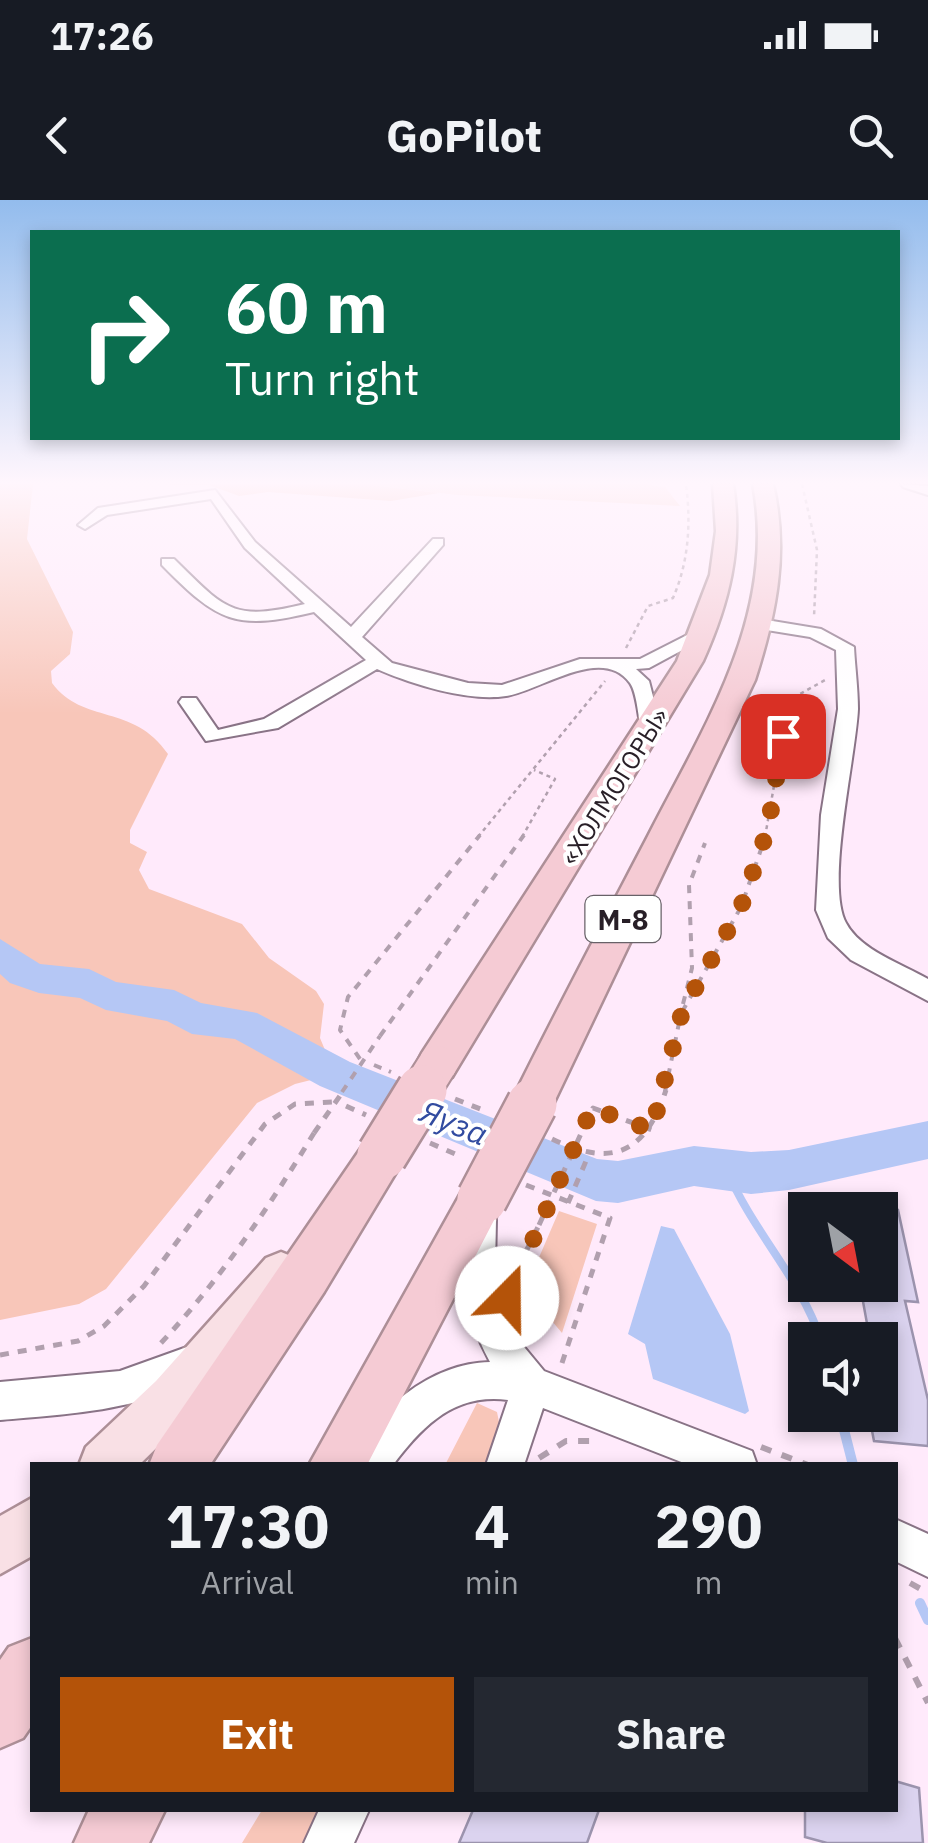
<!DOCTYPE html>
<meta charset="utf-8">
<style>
:root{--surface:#171b24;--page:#242831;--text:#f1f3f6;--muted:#9ea1a6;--accent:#b45309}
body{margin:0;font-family:"IBM Plex Sans",sans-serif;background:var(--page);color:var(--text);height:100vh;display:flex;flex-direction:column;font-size:38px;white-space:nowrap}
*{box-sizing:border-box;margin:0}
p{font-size:32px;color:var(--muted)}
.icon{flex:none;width:55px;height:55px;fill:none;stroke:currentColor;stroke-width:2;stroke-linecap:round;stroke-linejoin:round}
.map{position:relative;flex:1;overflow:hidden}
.details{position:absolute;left:30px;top:1262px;width:868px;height:350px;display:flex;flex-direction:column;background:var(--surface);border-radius:0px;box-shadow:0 5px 15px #0003}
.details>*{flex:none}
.guide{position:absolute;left:30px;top:30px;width:870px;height:210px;border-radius:0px;box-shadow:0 5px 15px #0003;background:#0b6e4f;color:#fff;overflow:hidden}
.needle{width:65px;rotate:148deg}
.controls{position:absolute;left:788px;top:992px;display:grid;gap:20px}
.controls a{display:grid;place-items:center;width:110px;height:110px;border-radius:0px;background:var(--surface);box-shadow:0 5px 15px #0003;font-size:50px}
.pin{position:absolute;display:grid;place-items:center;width:85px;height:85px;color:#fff;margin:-42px;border-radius:20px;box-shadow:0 5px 15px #0006}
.me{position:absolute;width:110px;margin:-55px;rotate:22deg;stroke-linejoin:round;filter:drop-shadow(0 0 8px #0008)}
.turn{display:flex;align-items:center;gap:35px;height:210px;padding:0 30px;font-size:45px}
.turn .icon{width:130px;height:130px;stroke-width:2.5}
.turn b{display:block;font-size:70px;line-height:85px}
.eta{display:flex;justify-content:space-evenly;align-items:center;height:170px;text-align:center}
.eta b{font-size:60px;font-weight:700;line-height:70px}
.action{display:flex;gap:20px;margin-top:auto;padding:20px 30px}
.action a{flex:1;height:115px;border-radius:0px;background:var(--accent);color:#fff;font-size:40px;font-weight:700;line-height:115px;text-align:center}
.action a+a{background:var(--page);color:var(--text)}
.status{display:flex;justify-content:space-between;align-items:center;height:70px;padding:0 50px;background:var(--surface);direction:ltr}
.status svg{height:28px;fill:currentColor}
header{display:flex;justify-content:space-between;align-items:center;height:130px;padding:0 30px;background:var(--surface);font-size:45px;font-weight:700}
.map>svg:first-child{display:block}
.green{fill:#f8c6b9}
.forest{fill:#f6ae9c}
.water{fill:#b5c7f5}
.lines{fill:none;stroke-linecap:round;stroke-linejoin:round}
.stream-far1{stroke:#b5c7f5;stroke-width:8}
.stream{stroke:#b5c7f5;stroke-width:10}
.river{fill:#b5c7f5;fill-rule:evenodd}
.building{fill:#dbd3ef;stroke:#9c94ae;stroke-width:2.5}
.minor-casing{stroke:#897386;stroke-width:4}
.major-casing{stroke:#ad8f97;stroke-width:5}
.highway-casing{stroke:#ad8f97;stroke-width:5}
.path-far3{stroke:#b1a0ae;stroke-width:2.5;stroke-dasharray:4 4;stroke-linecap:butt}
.path-far2{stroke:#b1a0ae;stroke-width:4;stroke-dasharray:8 8;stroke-linecap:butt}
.path-far1{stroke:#b1a0ae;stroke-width:5;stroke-dasharray:9 9;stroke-linecap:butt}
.path{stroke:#b1a0ae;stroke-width:6;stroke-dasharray:11 11;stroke-linecap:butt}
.minor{fill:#fff;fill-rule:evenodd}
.major{fill:#f9e0e5;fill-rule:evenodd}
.highway{fill:#f5cbd4;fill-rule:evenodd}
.highway-bridge-far1-casing{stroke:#ad8f97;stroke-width:42;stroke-linecap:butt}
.highway-bridge-casing{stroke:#ad8f97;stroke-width:54;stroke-linecap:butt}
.path-bridge-far1{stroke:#b1a0ae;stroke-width:4;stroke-dasharray:8 8;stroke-linecap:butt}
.path-bridge{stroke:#b1a0ae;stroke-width:5;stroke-dasharray:9 9;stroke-linecap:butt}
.highway-bridge-far1{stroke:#f5cbd4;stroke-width:38}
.highway-bridge{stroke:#f5cbd4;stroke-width:49}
.route{stroke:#b45309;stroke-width:18;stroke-dasharray:0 32.4}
.labels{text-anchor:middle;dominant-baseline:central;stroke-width:8;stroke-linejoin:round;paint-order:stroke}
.far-street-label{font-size:25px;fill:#281f27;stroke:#fff}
.shield{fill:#fff;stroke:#686268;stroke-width:2.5}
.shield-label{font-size:28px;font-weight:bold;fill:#281f27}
.water-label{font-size:32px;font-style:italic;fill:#314ba0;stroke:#fff}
</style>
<div class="status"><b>17:26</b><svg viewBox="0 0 49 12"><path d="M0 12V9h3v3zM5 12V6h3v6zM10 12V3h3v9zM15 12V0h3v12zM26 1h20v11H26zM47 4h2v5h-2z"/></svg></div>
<header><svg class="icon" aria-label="back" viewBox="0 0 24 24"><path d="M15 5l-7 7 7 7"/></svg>GoPilot<svg class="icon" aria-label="search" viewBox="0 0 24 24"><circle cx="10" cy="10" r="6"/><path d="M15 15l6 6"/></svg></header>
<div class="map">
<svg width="928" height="1643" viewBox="0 0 928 1643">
<rect width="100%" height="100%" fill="#ffeafb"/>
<path class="green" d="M0,284H33L27,339L73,432L70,454L51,471L52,483C83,525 133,503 168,554L130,630V643L147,652L139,670L149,689L242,724L269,758L316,791L324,804L320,838L335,874L295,884L257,903L106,1089L79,1104L0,1120Z
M362,284H643L665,287L680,306L458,295Z
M559,1011L597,1024L562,1133L541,1108L528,1083Z
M477,1203L497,1212L502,1237L491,1265H445Z
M262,1610H323L305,1643H242Z"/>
<path class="forest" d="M162,284H362L439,293L391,301L268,292L239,296L209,285Z"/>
<path class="water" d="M661,1026L674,1029L730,1134L749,1211L745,1214L653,1179L645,1144L628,1134Z"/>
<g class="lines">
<path class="stream-far1" d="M727,970C752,1031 800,1077 821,1140
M840,1215L841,1221"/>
<path class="stream" d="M841,1218L853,1265
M920,1403L928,1420"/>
<path class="river" d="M0,739L40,764L89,769L116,782L174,790L201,803L257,813L350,862L597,959L618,961L694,946L751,952L789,950L928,921V959L789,990L751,994L694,986L618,1003L596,1001L320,886L235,839L192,834L167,821L106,810L80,798L39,793L10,783L0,774Z"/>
</g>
<path class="building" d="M880,1008L898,1010L918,1102L905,1101L928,1200V1246L874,1241L869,1215H880V1140H870L860,1085H880Z
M895,1581L919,1588L923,1643H827L805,1637V1610H895Z
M473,1610H599L587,1643H459Z"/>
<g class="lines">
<g class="minor-casing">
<path id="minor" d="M901,284L928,286V295L903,287Z
M215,290L255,342L351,427L433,339H443V345L362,437L392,463L468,483L502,485L580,459H640L697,430L712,434L649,468L636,469L649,481L661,528L651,534L641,528C638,516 637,493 630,483C602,444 540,491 506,496C468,502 411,484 377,469L278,528L206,541L179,502L182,498H196L218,530L264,519L366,460L314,412C235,431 218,422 162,365V359H174C225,409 232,422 305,404L245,348L211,299L107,315L85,329L78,325L98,308Z
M761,419L821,429L854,447C855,467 858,488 858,509C856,556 825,685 846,723C860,750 902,764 928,779V801L851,760L828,738L816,710L821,615L838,509L836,450L810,437L755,428V420Z
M480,1005L492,1009L496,1020L495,1067L502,1110L515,1136L544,1171L752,1251L757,1265H689L543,1208L524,1265H486L508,1200C455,1193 423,1225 393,1265H350C372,1211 431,1163 490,1162C467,1119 447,1057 468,1009Z
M187,1147L200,1152L205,1165L200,1178C136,1211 70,1214 0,1220V1182L120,1171Z
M895,1319L928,1334V1377L895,1361Z
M319,1610H369L354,1643H304Z"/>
</g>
<g class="major-casing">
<path id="major" d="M281,1052L296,1058L303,1073L296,1088L190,1215L139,1265H79L86,1247L156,1181L266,1058Z
M32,1298V1356L0,1374V1316Z"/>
</g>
<g class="highway-casing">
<path id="highway" d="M713,284H733C743,348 729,403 703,461L452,877L437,882L422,877L416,865L422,853L677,461L710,375L716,331Z
M753,284H773C789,353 776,414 755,480L547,917L532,922L517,917L510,904C554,815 600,728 646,640C703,528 778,415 753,284Z
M382,935L398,941L404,955L398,969L324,1092L210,1265H149L157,1245L366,941Z
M482,978L498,984L505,999L367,1265H309L466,984Z
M32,1438V1525L23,1538L0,1548V1460L9,1447Z
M89,1610H165L149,1643H74Z"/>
</g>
<path class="path-far3" d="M802,284L817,350L814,417
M626,448L648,406L673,398C689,361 691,323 686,284
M478,637L605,481
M522,637L555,579L534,570
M765,637L789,500L827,479"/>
<path class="path-far2" d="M683,804L692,768L689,685L705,643
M682,812L741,707L766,635
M380,836L524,635
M360,859L340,830L348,797L480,635
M374,865L391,872
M665,892L681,813"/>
<path class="path-far1" d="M455,899L488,912
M346,906L366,915
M585,925L593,908L652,930
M552,939C612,968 645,954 666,890
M430,943L462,957
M526,985L610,1018L561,1166
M568,1003L589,954
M510,1084L539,1025
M161,1143C220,1080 269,1007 314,933
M0,1155L78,1141L104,1126L144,1086L265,924L295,904L332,902"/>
<path class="path" d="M761,1247L808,1265
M539,1258L566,1241H595
M910,1383L928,1393
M895,1438L928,1503"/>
<use href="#minor" class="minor"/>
<use href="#major" class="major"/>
<use href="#highway" class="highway"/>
<g class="highway-bridge-far1-casing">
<path id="highway-bridge-far1" d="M420,892L437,865"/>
</g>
<g class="highway-bridge-casing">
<path id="highway-bridge" d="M382,955L422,890
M482,999L532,904"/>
</g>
<path class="path-bridge-far1" d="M342,892L380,836"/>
<path class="path-bridge" d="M314,933L344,890
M539,1025L585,925"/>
<use href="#highway-bridge-far1" class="highway-bridge-far1"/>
<use href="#highway-bridge" class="highway-bridge"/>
</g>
<linearGradient id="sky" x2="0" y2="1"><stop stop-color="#93bced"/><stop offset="0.55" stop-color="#fff6fd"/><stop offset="1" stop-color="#fff6fd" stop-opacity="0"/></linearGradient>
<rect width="928" height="514" fill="url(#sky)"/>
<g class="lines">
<path class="route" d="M507,1098L592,908L652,930L682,812L741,707L768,628L783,536"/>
</g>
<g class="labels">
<g class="far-street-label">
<text transform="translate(614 586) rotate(-58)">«ХОЛМОГОРЫ»</text>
</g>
<rect class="shield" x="585.5" y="696" width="75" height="46" rx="8"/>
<g class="shield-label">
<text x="623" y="719">М-8</text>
</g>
<g class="water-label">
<text transform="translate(454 922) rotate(22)">Яуза</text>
</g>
</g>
</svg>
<div class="controls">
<a><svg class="needle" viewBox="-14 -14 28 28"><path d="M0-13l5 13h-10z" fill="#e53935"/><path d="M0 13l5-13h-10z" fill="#9ea1a6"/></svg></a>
<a><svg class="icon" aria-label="sound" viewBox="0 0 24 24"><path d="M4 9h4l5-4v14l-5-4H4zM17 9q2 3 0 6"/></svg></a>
</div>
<div class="pin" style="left:783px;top:536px;background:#d93025"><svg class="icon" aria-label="arrive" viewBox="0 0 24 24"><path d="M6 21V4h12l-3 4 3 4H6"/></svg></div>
<svg class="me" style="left:507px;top:1098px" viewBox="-20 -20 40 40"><circle r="19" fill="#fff"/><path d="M0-13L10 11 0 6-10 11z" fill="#b45309"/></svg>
<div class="guide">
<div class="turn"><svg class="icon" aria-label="right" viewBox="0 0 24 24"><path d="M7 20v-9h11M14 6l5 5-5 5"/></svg><div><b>60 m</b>Turn right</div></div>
</div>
<section class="details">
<div class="eta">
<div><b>17:30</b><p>Arrival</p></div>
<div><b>4</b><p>min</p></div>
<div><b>290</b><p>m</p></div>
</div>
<div class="action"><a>Exit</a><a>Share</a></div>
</section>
</div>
